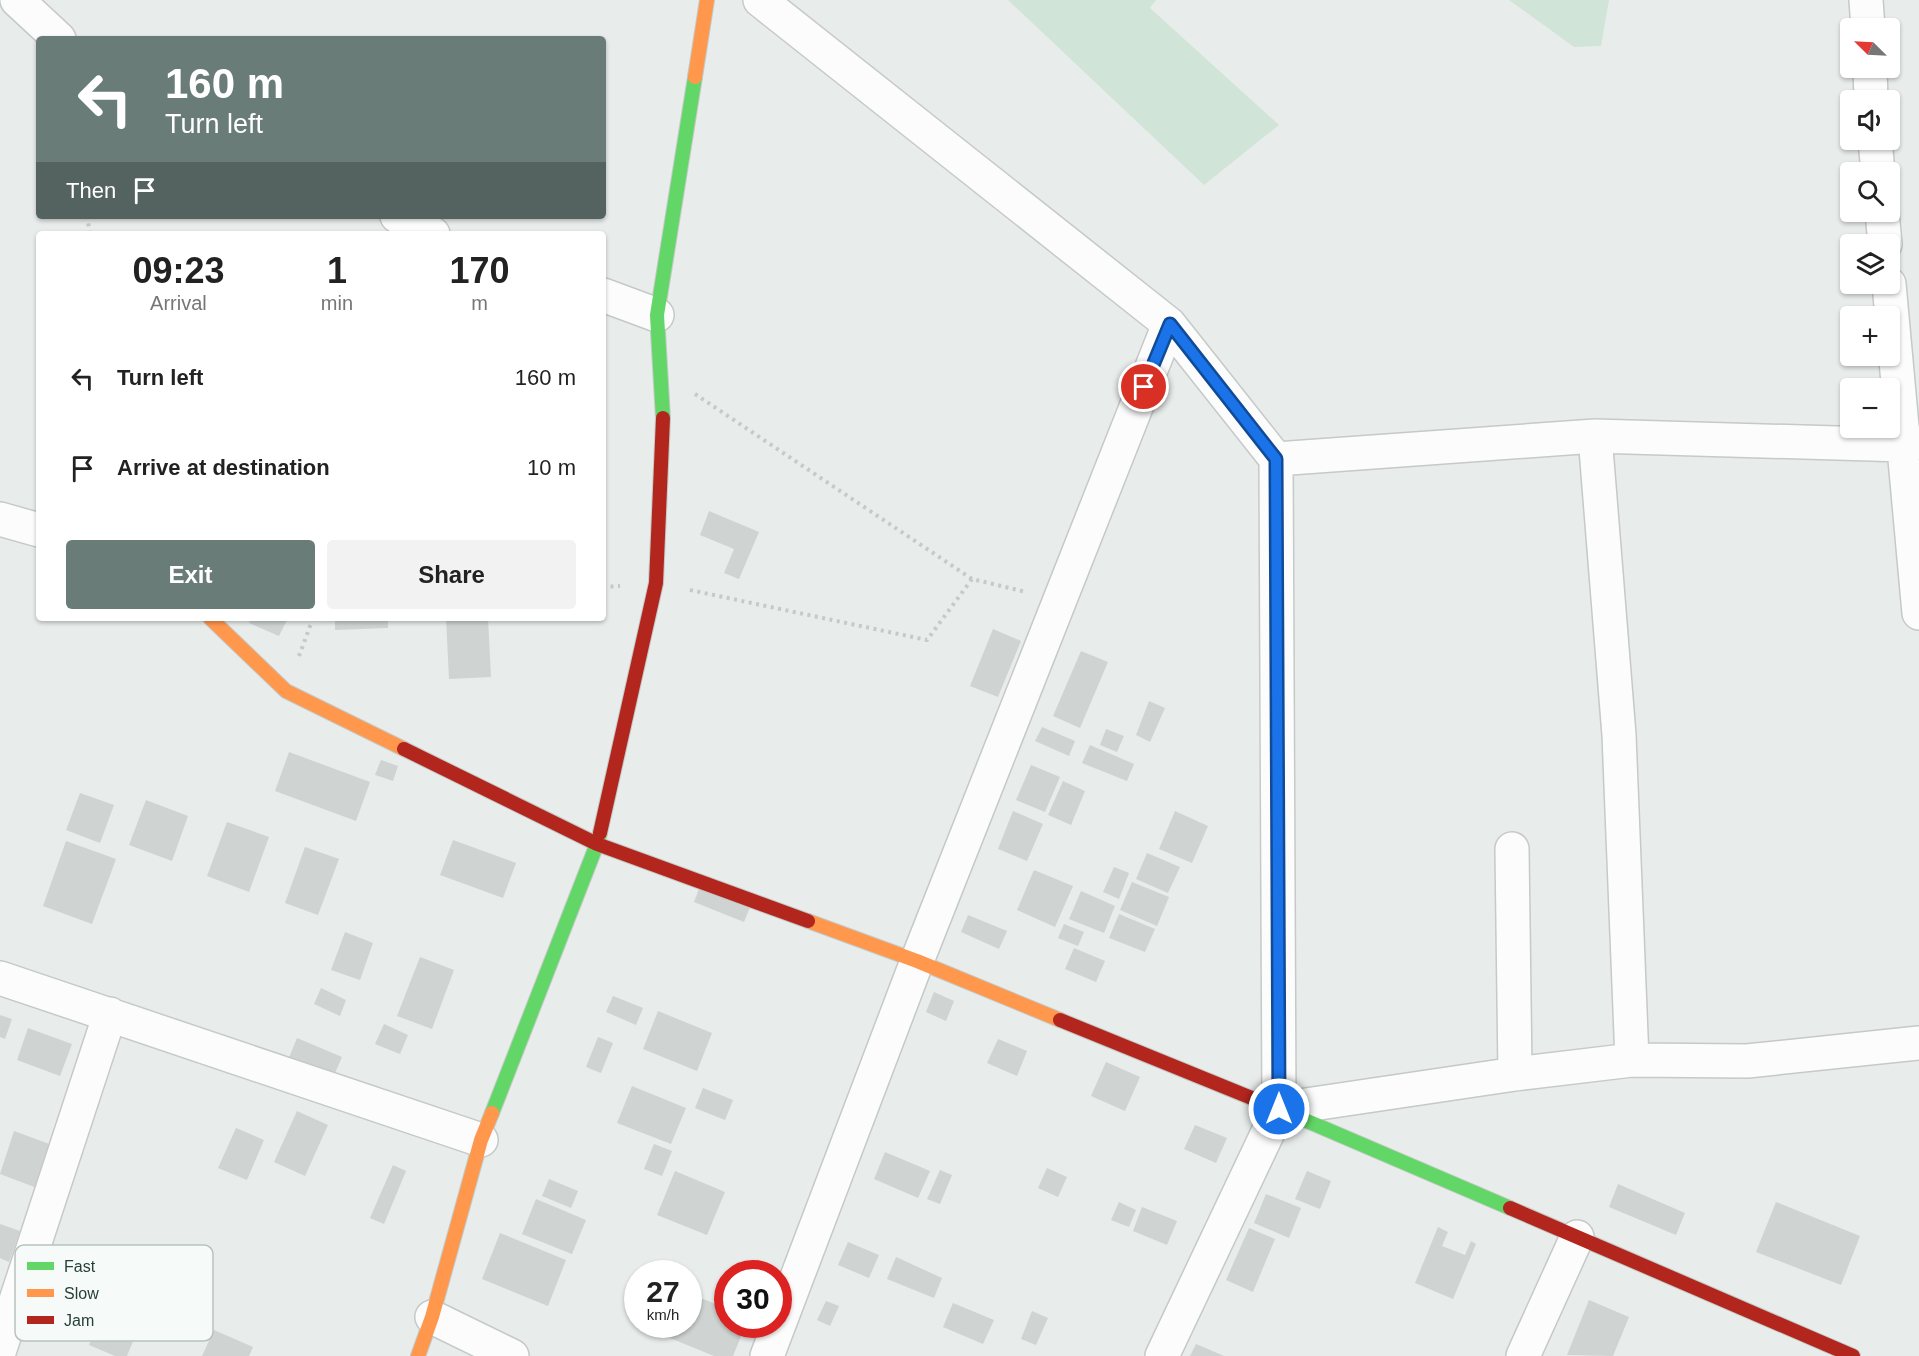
<!DOCTYPE html>
<meta charset="utf-8">
<style>
:root{--surface:#fff;--page:#f2f2f2;--text:#222;--muted:#767676;--accent:#697c77}
body{margin:0;font-family:Arial,sans-serif;background:var(--page);color:var(--text);height:100vh;display:flex;flex-direction:column;font-size:22px;white-space:nowrap}
*{box-sizing:border-box;margin:0}
p{font-size:20px;color:var(--muted)}
.icon{flex:none;width:33px;height:33px;fill:none;stroke:currentColor;stroke-width:2;stroke-linecap:round;stroke-linejoin:round}
.map{position:relative;flex:1;overflow:hidden}
.side{position:absolute;left:36px;top:231px;width:570px;height:390px;display:flex;flex-direction:column;background:var(--surface);border-radius:6px;box-shadow:0 2px 4px #0004}
.side>*{flex:none}
.guide{position:absolute;left:36px;top:36px;width:570px;height:183px;border-radius:6px;box-shadow:0 2px 4px #0004;background:#697c77;color:#fff;overflow:hidden}
.needle{width:39px;rotate:294deg}
.buttons{position:absolute;left:1840px;top:18px;display:grid;gap:12px}
.buttons a{display:grid;place-items:center;width:60px;height:60px;border-radius:6px;background:var(--surface);box-shadow:0 2px 4px #0004;font-size:30px}
.speed{position:absolute;left:624px;top:1260px;display:flex;gap:12px;font-size:30px;font-weight:700;text-align:center}
.speed>*{display:grid;place-content:center;width:78px;height:78px;border-radius:50%;background:var(--surface);box-shadow:0 2px 4px #0004;line-height:1}
.speed small{font-size:15px;font-weight:400}
.speed .limit{border:9px solid #d22;background:#fff;color:#111}
.pin{position:absolute;display:grid;place-items:center;width:51px;height:51px;color:#fff;margin:-26px;border:3px solid #fff;border-radius:50%;box-shadow:0 2px 6px #0007}
.me{position:absolute;width:66px;margin:-33px;rotate:0deg;stroke-linejoin:round;filter:drop-shadow(0 0 4px #0008)}
.turn{display:flex;align-items:center;gap:21px;height:126px;padding:0 30px;font-size:27px}
.turn .icon{width:78px;height:78px;stroke-width:2.5}
.turn b{display:block;font-size:42px;line-height:51px}
.then{display:flex;align-items:center;height:57px;padding:0 30px;background:#0003;gap:12px;font-size:22px}
.eta{display:flex;justify-content:space-evenly;align-items:center;height:102px;text-align:center}
.eta b{font-size:36px;font-weight:700;line-height:42px}
.button{display:flex;gap:12px;margin-top:auto;padding:12px 30px}
.button a{flex:1;height:69px;border-radius:6px;background:var(--accent);color:#fff;font-size:24px;font-weight:700;line-height:69px;text-align:center}
.button a+a{background:var(--page);color:var(--text)}
ul{padding:0;list-style:none}
li{display:flex;align-items:center;gap:18px;height:90px;padding:0 30px}
li div{flex:1}
li b{display:block;font-size:22px}
li em{font-style:normal}
.map>svg:first-child{display:block}
.green{fill:#d1e4d8}
.building{fill:#cfd3d2}
.lines{fill:none;stroke-linecap:round;stroke-linejoin:round}
.street-casing{stroke:#c5c9c7;stroke-width:36}
.fast-casing{stroke:#c3cac7;stroke-width:16}
.slow-casing{stroke:#c3cac7;stroke-width:16}
.jam-casing{stroke:#c3cac7;stroke-width:16}
.path{stroke:#c3cbc9;stroke-width:4;stroke-dasharray:3 4.5;stroke-linecap:butt}
.street{stroke:#fcfcfc;stroke-width:33}
.fast{stroke:#63d668;stroke-width:14}
.slow{stroke:#ff974d;stroke-width:14}
.jam{stroke:#b3261e;stroke-width:14}
.route-casing{stroke:#114b97;stroke-width:15}
.route{stroke:#1a73e8;stroke-width:10}
.key{fill:#f6faf8;stroke:#b7c2bf;stroke-width:1.5}
.key-label{font-size:16px;fill:#254039}
</style>
<div class="map">
<svg width="1919" height="1356" viewBox="0 0 1919 1356">
<rect width="100%" height="100%" fill="#e8ecea"/>
<path class="green" d="M1008,0H1156L1150,8L1279,125L1204,185Z
M1509,0H1609L1601,46L1574,47Z"/>
<path class="building" d="M709,511L759,532L739,579L724,573L734,549L700,535Z
M251,618H288L279,636L249,623Z
M335,618H388V628L335,630Z
M446,618H488L491,677L449,679Z
M993,629L1021,641L998,697L970,686Z
M1081,651L1108,662L1080,728L1053,716Z
M1149,701L1165,708L1150,742L1136,735Z
M1042,727L1075,741L1069,756L1035,741Z
M1106,729L1124,736L1117,752L1100,745Z
M1090,745L1134,764L1127,781L1082,763Z
M289,752L370,782L356,821L275,791Z
M381,760L398,766L393,781L375,775Z
M1031,765L1060,777L1045,812L1016,800Z
M1063,781L1085,791L1071,825L1048,815Z
M80,793L114,805L100,843L66,830Z
M146,800L188,816L172,861L129,845Z
M1013,811L1043,824L1027,861L998,849Z
M1175,811L1208,826L1192,863L1159,849Z
M227,822L269,837L249,892L207,876Z
M453,840L516,863L503,898L440,875Z
M66,841L116,859L92,924L43,906Z
M305,847L339,859L318,915L285,903Z
M1147,853L1180,867L1168,893L1136,879Z
M1114,867L1129,873L1119,899L1103,892Z
M1034,870L1073,886L1055,927L1017,910Z
M1132,882L1169,897L1157,926L1120,910Z
M700,886L750,907L744,922L694,902Z
M1081,891L1115,906L1104,933L1069,919Z
M1119,914L1155,929L1145,952L1109,938Z
M968,915L1007,931L999,949L961,932Z
M1064,924L1084,932L1078,946L1058,938Z
M345,932L373,943L360,980L331,970Z
M1074,948L1105,961L1096,982L1065,969Z
M420,957L454,970L432,1029L397,1016Z
M321,988L346,1000L340,1016L314,1004Z
M934,992L954,1001L946,1021L926,1012Z
M613,996L643,1008L636,1025L606,1012Z
M658,1011L712,1033L697,1071L643,1049Z
M0,1015L12,1019L5,1039L0,1037Z
M384,1024L408,1035L400,1054L375,1044Z
M28,1028L72,1044L60,1076L17,1060Z
M598,1037L613,1043L601,1073L586,1067Z
M297,1038L342,1057L332,1080L288,1060Z
M998,1039L1027,1051L1017,1076L987,1063Z
M1106,1062L1140,1077L1125,1111L1091,1096Z
M632,1086L686,1108L671,1144L617,1123Z
M703,1088L733,1100L725,1120L695,1108Z
M297,1111L328,1125L305,1176L274,1162Z
M1195,1125L1227,1138L1216,1163L1184,1149Z
M236,1128L264,1140L247,1180L218,1168Z
M14,1131L52,1145L37,1188L0,1174Z
M654,1144L672,1151L662,1176L644,1169Z
M885,1152L930,1171L918,1198L874,1179Z
M393,1165L406,1171L384,1224L370,1218Z
M1047,1168L1067,1177L1058,1197L1038,1188Z
M940,1170L952,1175L940,1204L927,1199Z
M675,1171L725,1192L707,1235L657,1215Z
M1307,1171L1331,1181L1320,1209L1295,1199Z
M549,1179L578,1191L571,1208L542,1196Z
M1618,1184L1685,1213L1676,1235L1609,1207Z
M1266,1194L1301,1208L1289,1238L1254,1223Z
M536,1199L586,1220L572,1254L522,1234Z
M1119,1202L1136,1210L1129,1227L1111,1220Z
M1776,1202L1860,1236L1841,1285L1756,1252Z
M1142,1207L1177,1221L1167,1245L1133,1231Z
M0,1224L20,1231L9,1262L0,1258Z
M1438,1227L1448,1232L1442,1246L1465,1255L1471,1241L1476,1244L1453,1299L1415,1283Z
M1249,1228L1275,1239L1253,1292L1226,1280Z
M500,1233L566,1260L548,1306L482,1279Z
M848,1242L879,1255L869,1278L838,1265Z
M896,1257L942,1278L934,1298L887,1279Z
M688,1293L728,1309V1324H746L733,1356H714L665,1336L670,1324H688Z
M1589,1300L1629,1317L1613,1356L1567,1355Z
M826,1301L839,1306L830,1326L817,1320Z
M953,1303L994,1320L983,1344L943,1327Z
M1032,1311L1048,1318L1036,1345L1021,1339Z
M98,1324L134,1339L127,1356H115L89,1345Z
M214,1330L253,1347L249,1356H202Z
M1196,1344L1224,1356H1190Z"/>
<g class="lines">
<g class="street-casing">
<path id="street" d="M17,0L59,39
M760,0L1169,324L1276,459L1595,436L1904,445L1919,443
M1866,0L1868,28
M1870,68L1871,100
M1875,140L1878,172
M1882,212L1885,244
M397,216L433,234
M1889,284L1919,613
M603,295L657,315
M1595,436L1619,735L1632,1060
M0,519L39,530
M1512,849L1515,1074
M0,978L481,1140
M1279,1109L1515,1074L1632,1060L1747,1061L1919,1043
M432,1317L512,1356
M0,1349L110,1014
M767,1356L917,961L1169,324
M1162,1356L1279,1109L1276,459
M1523,1356L1577,1237"/>
</g>
<g class="fast-casing">
<path id="fast" d="M663,418L657,315L695,77
M1286,1112L1510,1208
M492,1113L597,844L600,833"/>
</g>
<g class="slow-casing">
<path id="slow" d="M695,77L707,0
M210,618L286,691L404,749
M808,921L917,961L1060,1020
M418,1356L432,1317L481,1140L492,1113"/>
</g>
<g class="jam-casing">
<path id="jam" d="M404,749L597,844L808,921
M600,833L656,583L663,418
M1060,1020L1286,1112
M1510,1208L1853,1356"/>
</g>
<path class="path" d="M87,216L90,234
M695,394L972,579L1026,592
M603,587L620,586
M690,590L927,640L972,579
M299,656L313,618"/>
<use href="#street" class="street"/>
<use href="#fast" class="fast"/>
<use href="#slow" class="slow"/>
<use href="#jam" class="jam"/>
</g>
<g class="lines">
<g class="route-casing">
<path id="route" d="M1144,387L1170,324L1276,459L1279,1109"/>
</g>
<use href="#route" class="route"/>
</g>
<rect x="15" y="1245" width="198" height="96" rx="9" class="key"/>
<rect x="27" y="1262" width="27" height="8" fill="#63d668"/>
<rect x="27" y="1289" width="27" height="8" fill="#ff974d"/>
<rect x="27" y="1316" width="27" height="8" fill="#b3261e"/>
<g class="key-label">
<text x="64" y="1272">Fast</text>
<text x="64" y="1299">Slow</text>
<text x="64" y="1326">Jam</text>
</g>
</svg>
<div class="buttons">
<a><svg class="needle" viewBox="-14 -14 28 28"><path d="M0-13l5 13h-10z" fill="#e53935"/><path d="M0 13l5-13h-10z" fill="#767676"/></svg></a>
<a><svg class="icon" aria-label="sound" viewBox="0 0 24 24"><path d="M4 9h4l5-4v14l-5-4H4zM17 9q2 3 0 6"/></svg></a>
<a><svg class="icon" aria-label="search" viewBox="0 0 24 24"><circle cx="10" cy="10" r="6"/><path d="M15 15l6 6"/></svg></a>
<a><svg class="icon" aria-label="layers" viewBox="0 0 24 24"><path d="M12 4l9 5-9 5-9-5zM3 14l9 5 9-5"/></svg></a>
<a>+</a>
<a>−</a>
</div>
<div class="speed"><div>27<small>km/h</small></div><div class="limit">30</div></div>
<div class="pin" style="left:1144px;top:387px;background:#d93025"><svg class="icon" aria-label="arrive" viewBox="0 0 24 24"><path d="M6 21V4h12l-3 4 3 4H6"/></svg></div>
<svg class="me" style="left:1279px;top:1109px" viewBox="-20 -20 40 40"><circle r="17" fill="#1a73e8" stroke="#fff" stroke-width="3"/><path d="M0-11L8 9 0 5-8 9z" fill="#fff"/></svg>
<div class="guide">
<div class="turn"><svg class="icon" aria-label="left" viewBox="0 0 24 24"><path d="M17 20v-9H6M10 6l-5 5 5 5"/></svg><div><b>160 m</b>Turn left</div></div>
<div class="then">Then<svg class="icon" aria-label="arrive" viewBox="0 0 24 24"><path d="M6 21V4h12l-3 4 3 4H6"/></svg></div>
</div>
<section class="side">
<div class="eta">
<div><b>09:23</b><p>Arrival</p></div>
<div><b>1</b><p>min</p></div>
<div><b>170</b><p>m</p></div>
</div>
<ul>
<li><svg class="icon" aria-label="left" viewBox="0 0 24 24"><path d="M17 20v-9H6M10 6l-5 5 5 5"/></svg><div><b>Turn left</b></div><em>160 m</em></li>
<li><svg class="icon" aria-label="arrive" viewBox="0 0 24 24"><path d="M6 21V4h12l-3 4 3 4H6"/></svg><div><b>Arrive at destination</b></div><em>10 m</em></li>
</ul>
<div class="button"><a>Exit</a><a>Share</a></div>
</section>
</div>
